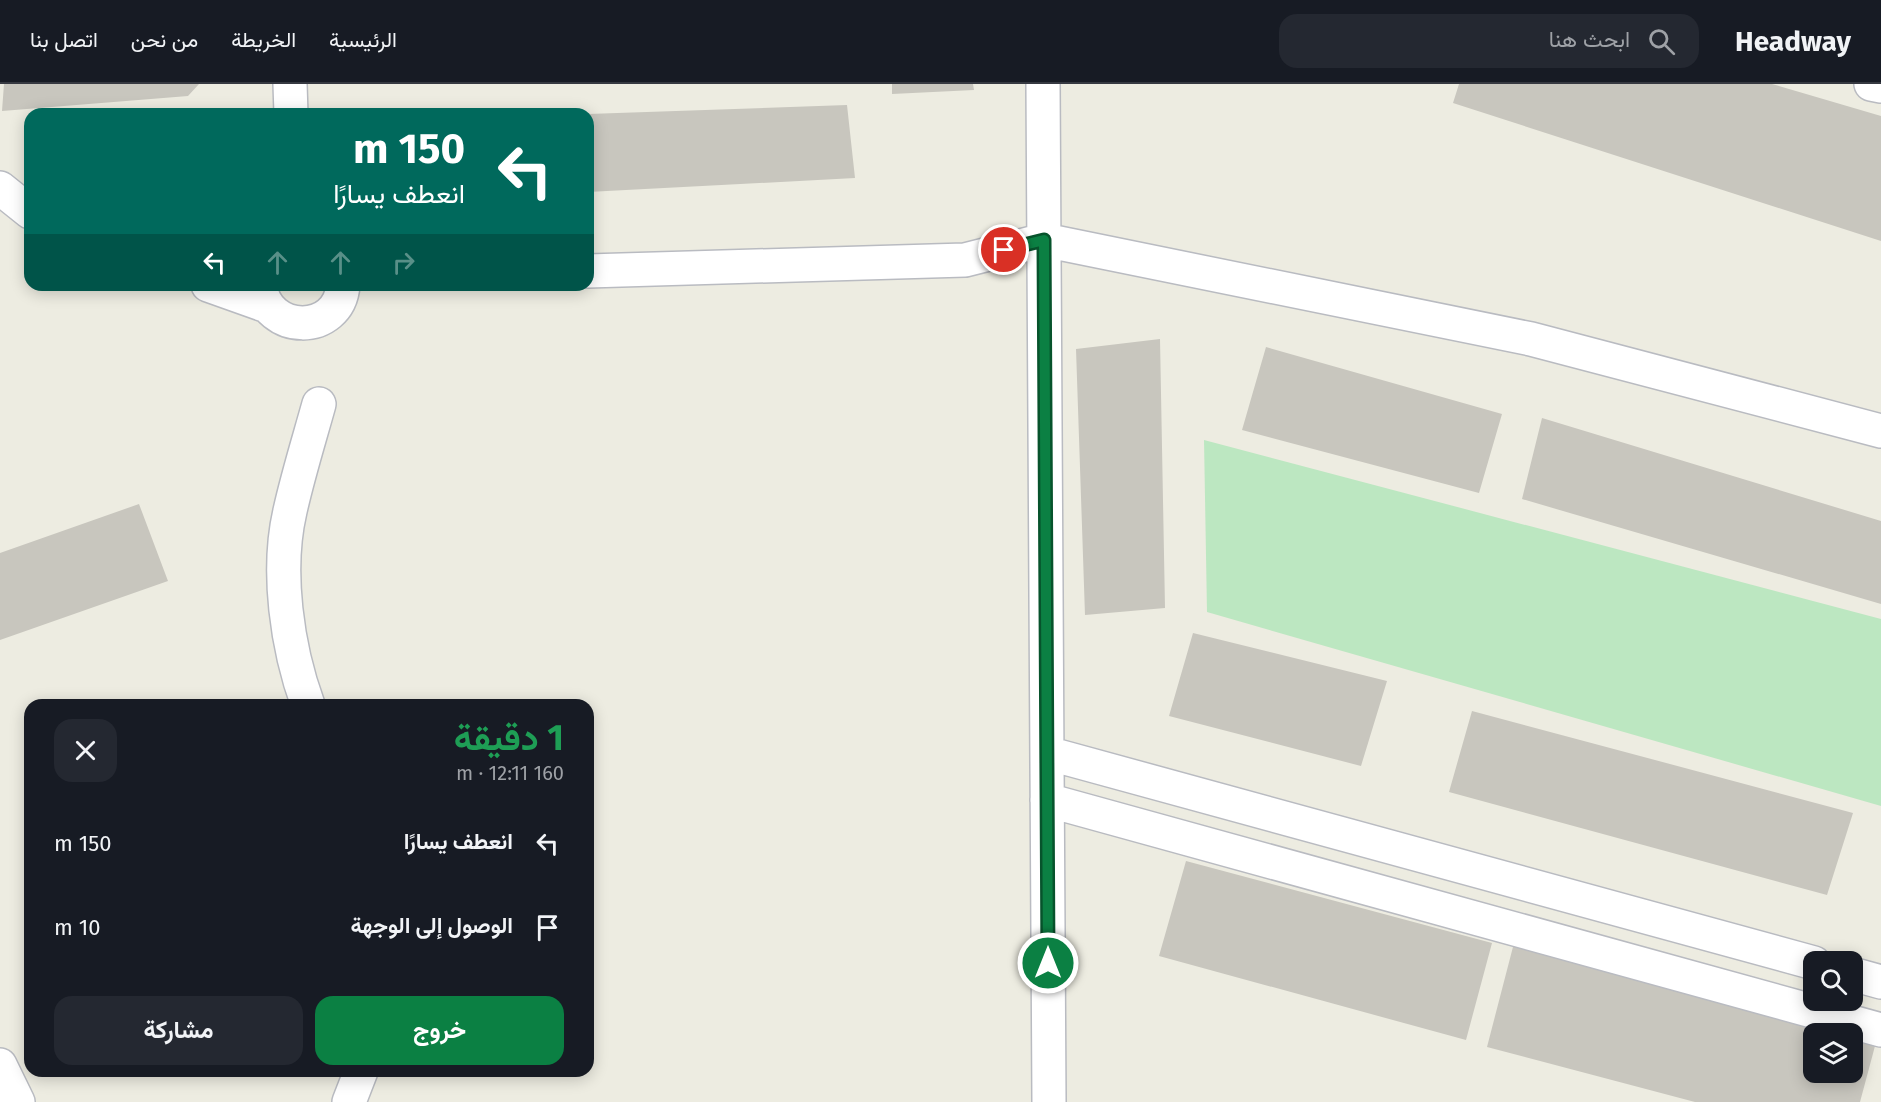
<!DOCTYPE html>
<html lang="ar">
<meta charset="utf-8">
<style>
:root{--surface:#171b24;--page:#242831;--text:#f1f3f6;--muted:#9ea1a6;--line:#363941;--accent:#0b8043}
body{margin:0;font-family:"Fira Sans",Vazirmatn,sans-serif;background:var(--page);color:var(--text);direction:rtl;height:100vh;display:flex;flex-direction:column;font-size:22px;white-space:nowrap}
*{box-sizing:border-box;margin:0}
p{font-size:20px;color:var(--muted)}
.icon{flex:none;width:33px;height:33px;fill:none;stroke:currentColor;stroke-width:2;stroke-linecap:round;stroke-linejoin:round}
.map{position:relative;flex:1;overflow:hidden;direction:ltr}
.side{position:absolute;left:24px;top:615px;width:570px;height:378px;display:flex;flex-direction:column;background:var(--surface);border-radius:18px;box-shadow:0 3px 15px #0003;direction:rtl}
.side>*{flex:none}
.top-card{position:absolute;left:24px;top:24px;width:570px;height:183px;border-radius:18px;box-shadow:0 3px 15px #0003;direction:rtl;background:#00695c;color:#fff;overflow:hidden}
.tools{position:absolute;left:1803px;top:867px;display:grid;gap:12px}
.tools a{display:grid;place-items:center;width:60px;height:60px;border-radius:12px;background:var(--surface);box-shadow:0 3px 15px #0003;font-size:30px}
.pin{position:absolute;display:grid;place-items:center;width:51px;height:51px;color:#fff;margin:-26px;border:3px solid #fff;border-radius:50%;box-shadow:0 2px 6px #0007}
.me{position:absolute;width:66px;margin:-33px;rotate:0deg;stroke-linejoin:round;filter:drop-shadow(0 0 4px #0008)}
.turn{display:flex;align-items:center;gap:21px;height:126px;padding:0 30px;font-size:27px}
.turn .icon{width:78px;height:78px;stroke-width:2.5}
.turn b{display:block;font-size:42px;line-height:51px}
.lanes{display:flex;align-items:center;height:57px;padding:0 30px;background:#0003;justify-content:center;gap:30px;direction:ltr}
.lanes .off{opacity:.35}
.round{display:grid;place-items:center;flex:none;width:63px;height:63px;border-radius:18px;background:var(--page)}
.headline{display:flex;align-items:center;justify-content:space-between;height:102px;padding:0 30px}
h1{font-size:36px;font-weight:700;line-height:45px;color:#1e9e55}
.primary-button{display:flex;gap:12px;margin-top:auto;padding:12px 30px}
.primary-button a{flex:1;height:69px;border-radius:18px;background:var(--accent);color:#fff;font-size:24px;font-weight:700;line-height:69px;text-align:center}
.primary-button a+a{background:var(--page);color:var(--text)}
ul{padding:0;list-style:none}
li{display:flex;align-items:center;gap:18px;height:84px;padding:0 30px}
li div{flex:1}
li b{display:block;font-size:22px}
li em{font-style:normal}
header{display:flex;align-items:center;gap:36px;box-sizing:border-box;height:84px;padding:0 30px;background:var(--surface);border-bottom:2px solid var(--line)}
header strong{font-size:28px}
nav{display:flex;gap:33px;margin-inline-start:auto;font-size:21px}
.search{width:420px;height:54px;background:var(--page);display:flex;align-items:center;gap:15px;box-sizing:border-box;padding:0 21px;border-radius:18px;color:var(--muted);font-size:22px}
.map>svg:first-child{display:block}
.green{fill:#bce7c1}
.building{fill:#c8c6be}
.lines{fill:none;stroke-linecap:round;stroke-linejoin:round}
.minor-casing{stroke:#b9bbc1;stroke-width:36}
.minor{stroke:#fff;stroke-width:33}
.route-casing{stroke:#07532c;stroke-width:15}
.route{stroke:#0b8043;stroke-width:10}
</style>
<header>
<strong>Headway</strong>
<div class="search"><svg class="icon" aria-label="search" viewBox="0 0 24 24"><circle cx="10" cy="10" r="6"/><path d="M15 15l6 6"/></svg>ابحث هنا</div>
<nav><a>الرئيسية</a><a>الخريطة</a><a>من نحن</a><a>اتصل بنا</a></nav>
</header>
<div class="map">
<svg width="1881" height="1018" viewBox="0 0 1881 1018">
<rect width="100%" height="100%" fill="#edece1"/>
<path class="green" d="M1204,356L1881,535V722L1207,528Z"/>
<path class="building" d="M4,0H199L188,12L2,27Z
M892,0H973L974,6L892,10Z
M1459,0H1772L1881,32V157L1453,19Z
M847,21L855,94L588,108V30Z
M1160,255L1165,524L1085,531L1076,265Z
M1266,263L1502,330L1479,409L1242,346Z
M1542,334L1881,437V520L1522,415Z
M139,420L168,497L0,556V469Z
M1193,549L1387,597L1361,682L1169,632Z
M1472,627L1853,729L1827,811L1449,708Z
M1186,777L1492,859L1466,956L1159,872Z
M1514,859L1829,949L1814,950V988H1852V956L1875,962L1860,1018H1695L1487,963Z"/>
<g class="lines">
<g class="minor-casing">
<path id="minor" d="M290,0L291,30
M1043,0L1049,1018
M1871,0L1881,2
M0,104L30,128
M588,187L965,176L1044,156L1531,255L1881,347
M208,201L267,222
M260,201C266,251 339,252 343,201
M308,621C287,564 276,487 290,427C298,391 309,356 319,320
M1047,669L1814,879
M1047,716L1881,946
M1852,890L1881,898
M0,981L18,1018
M349,1018L361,987"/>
</g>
<use href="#minor" class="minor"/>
</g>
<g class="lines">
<g class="route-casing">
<path id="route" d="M1004,166L1044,156L1048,879"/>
</g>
<use href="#route" class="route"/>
</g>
</svg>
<div class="tools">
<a><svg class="icon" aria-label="search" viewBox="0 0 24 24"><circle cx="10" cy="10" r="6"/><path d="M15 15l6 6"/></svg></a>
<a><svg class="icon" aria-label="layers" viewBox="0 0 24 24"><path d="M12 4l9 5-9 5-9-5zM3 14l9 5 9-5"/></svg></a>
</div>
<div class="pin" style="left:1004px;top:166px;background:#d93025"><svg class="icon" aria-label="arrive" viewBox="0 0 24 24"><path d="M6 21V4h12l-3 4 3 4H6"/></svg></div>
<svg class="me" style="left:1048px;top:879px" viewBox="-20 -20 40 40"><circle r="17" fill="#0b8043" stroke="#fff" stroke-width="3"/><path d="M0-11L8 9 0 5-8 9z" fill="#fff"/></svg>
<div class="top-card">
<div class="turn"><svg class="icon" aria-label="left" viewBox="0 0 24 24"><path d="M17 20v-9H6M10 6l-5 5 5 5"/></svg><div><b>150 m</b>انعطف يسارًا</div></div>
<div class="lanes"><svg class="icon" aria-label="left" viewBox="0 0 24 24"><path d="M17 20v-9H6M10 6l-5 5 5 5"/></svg><svg class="icon off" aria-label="ahead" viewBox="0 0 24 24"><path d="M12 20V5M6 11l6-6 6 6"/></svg><svg class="icon off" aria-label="ahead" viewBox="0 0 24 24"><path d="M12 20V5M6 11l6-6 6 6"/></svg><svg class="icon off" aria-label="right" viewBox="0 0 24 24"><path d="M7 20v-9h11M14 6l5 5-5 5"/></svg></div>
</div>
<section class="side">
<div class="headline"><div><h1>1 دقيقة</h1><p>160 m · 12:11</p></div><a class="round"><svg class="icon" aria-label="close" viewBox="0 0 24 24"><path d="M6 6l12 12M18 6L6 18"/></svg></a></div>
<ul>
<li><svg class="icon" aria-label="left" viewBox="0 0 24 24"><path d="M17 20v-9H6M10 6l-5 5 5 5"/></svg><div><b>انعطف يسارًا</b></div><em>150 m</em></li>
<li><svg class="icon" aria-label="arrive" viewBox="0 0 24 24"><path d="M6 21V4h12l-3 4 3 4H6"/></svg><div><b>الوصول إلى الوجهة</b></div><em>10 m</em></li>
</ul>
<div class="primary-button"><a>خروج</a><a>مشاركة</a></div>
</section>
</div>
